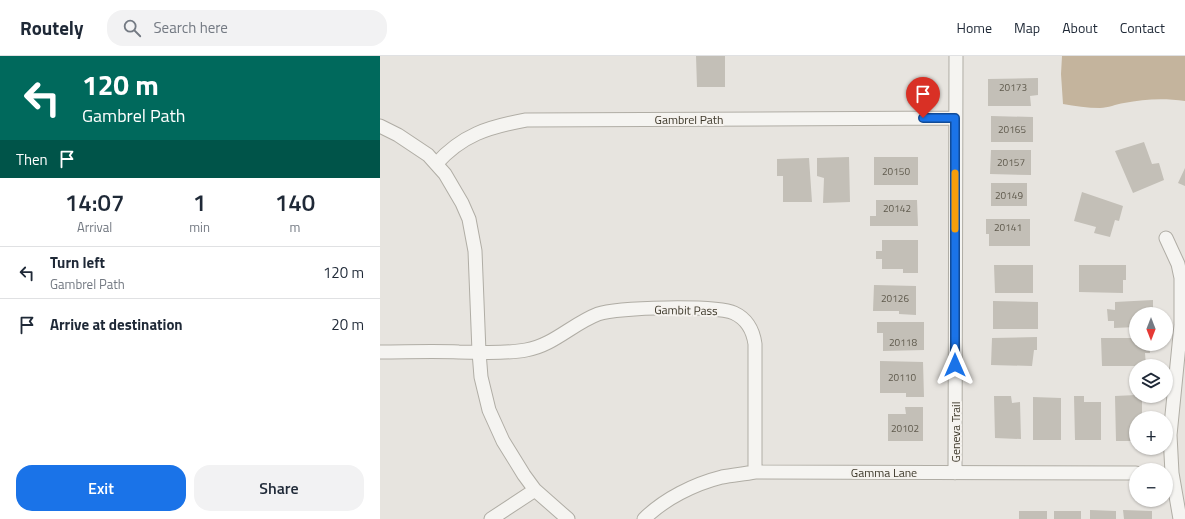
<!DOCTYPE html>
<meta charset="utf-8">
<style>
:root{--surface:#fff;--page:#f2f2f3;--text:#1f2937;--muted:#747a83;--line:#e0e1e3;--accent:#1a73e8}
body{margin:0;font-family:"Titillium Web",sans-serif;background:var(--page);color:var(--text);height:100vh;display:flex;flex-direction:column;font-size:15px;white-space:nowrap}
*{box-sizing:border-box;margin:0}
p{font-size:13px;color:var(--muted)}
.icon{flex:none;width:22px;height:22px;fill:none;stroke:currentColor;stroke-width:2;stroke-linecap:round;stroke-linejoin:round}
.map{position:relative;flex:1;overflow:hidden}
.drawer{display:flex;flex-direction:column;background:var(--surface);width:380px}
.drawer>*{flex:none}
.hud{background:#00695c;color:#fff;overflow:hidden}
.needle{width:26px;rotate:180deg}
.buttons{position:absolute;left:749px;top:251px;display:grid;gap:8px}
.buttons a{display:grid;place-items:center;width:44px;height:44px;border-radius:50%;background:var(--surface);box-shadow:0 1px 3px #0004;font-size:20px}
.pin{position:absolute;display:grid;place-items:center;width:34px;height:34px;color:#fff;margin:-41px -17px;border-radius:50% 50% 50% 0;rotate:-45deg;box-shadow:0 0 4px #0007}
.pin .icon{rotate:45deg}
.me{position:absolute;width:44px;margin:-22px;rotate:0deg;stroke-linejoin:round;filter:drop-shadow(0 0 3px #0008)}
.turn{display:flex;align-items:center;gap:14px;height:84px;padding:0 16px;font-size:18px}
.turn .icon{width:52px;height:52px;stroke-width:2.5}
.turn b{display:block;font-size:28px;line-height:34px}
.then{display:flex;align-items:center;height:38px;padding:0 16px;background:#0003;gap:8px;font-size:15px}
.eta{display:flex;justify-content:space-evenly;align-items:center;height:68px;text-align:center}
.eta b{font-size:24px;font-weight:600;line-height:28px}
.action{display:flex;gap:8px;margin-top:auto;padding:8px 16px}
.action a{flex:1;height:46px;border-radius:16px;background:var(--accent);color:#fff;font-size:16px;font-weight:600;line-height:46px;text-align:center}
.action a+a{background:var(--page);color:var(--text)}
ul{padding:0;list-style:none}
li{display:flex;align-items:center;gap:12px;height:52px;padding:0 16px;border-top:1px solid var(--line)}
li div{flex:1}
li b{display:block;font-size:15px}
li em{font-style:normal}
header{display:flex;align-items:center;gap:24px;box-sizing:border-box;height:56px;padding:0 20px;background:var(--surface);border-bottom:1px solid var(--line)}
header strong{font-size:19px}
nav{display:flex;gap:22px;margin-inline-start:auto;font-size:14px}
.search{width:280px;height:36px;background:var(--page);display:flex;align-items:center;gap:10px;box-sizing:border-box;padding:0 14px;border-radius:16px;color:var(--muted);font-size:15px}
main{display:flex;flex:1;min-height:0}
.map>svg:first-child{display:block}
.water{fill:#c4b49d}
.building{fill:#c3bfb7}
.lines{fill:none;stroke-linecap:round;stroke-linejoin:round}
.street-casing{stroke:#b0ada5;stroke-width:15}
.street{stroke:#f5f4f1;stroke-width:13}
.route-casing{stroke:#114b97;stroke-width:10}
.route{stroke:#1a73e8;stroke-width:7}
.slow{stroke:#f59e0b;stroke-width:7}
.labels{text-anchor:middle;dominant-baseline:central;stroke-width:4;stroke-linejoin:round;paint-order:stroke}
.number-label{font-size:10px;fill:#5e594c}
.street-label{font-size:12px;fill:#3c3729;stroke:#f5f2ee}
</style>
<header>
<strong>Routely</strong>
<div class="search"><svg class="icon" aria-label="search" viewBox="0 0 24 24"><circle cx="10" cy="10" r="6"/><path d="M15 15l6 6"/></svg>Search here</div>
<nav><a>Home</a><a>Map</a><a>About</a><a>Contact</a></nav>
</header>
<main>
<section class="drawer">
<div class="hud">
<div class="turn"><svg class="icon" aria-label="left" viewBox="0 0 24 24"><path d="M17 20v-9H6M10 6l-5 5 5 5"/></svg><div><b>120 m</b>Gambrel Path</div></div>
<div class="then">Then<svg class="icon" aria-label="arrive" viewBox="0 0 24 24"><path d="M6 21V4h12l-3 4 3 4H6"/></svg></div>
</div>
<div class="eta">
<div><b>14:07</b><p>Arrival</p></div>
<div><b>1</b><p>min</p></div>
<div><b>140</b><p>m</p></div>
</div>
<ul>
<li><svg class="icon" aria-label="left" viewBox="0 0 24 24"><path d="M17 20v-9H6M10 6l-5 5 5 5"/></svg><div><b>Turn left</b><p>Gambrel Path</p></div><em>120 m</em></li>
<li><svg class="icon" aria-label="arrive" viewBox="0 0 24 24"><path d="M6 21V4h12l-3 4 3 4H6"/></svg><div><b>Arrive at destination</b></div><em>20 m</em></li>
</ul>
<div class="action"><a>Exit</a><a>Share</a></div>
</section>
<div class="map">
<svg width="805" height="463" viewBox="0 0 805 463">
<rect width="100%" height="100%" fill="#e7e4df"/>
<path class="water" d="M682,0H805V45C784,42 764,43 744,47C736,48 728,52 720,52C707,52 695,50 683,48L681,18Z"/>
<path class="building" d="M316,0H345V31H317Z
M658,22V39L650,40L651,50H608V23Z
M611,60L653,61V86H611Z
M764,86L772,108L779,107L784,124L753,137L735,95Z
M611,94H651V119L610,118Z
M469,101L470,146L443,147L444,122L437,120V102Z
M494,101H538V129H494Z
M429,102L432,146H403V120H397V103Z
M805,112V130L798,127Z
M611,127H647V150H611Z
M702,136L743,150L739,165L735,164L730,181L714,177L716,171L694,165Z
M496,144H537L538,170H490V160H496Z
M606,163H650V190H609V178H606Z
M502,184H538V217H523V213H502V203H496V195H502Z
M614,209H653V237H615Z
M699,209H746V224H743V237L699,236Z
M494,229L536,230V259L519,258V255H493Z
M773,244V258H756V271L734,272V265H728L727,253L735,254V246Z
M613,245L658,246V273H613Z
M497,266H544V294L503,295V277H497Z
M657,281V294H654L652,310L611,309L612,282Z
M721,282H756V288H769L770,297H765L766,310H722Z
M500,305L543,306L544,341H526V337H500Z
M756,339L762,340V362H756V385H736L735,340Z
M614,340H631L632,347L640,346L641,383L615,382Z
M694,340H704V346H721V384H695Z
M653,341L681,342V384H653Z
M525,351H543V385H508V358H526Z
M710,454L736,455V463H710Z
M743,454L772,455V463H744Z
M639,455H667V463H639Z
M674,455H701V463H674Z"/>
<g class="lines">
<g class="street-casing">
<path id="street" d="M0,70L18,79L48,99L65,118L82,147L89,163L95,195L99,296L101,321L109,354L123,385L144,419L155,434L188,463
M56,108C82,79 108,71 146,64L575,62
M786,182L798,208L801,222V269L790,379L792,417L800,463
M0,296C26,296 53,295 79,296C100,296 125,298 146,294C174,289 192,268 218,258C237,251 337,249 354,257C367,263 373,274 375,288V416
M575,417L576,0
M111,463L155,434
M264,463C284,443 314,428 342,421C353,419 364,418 375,416L756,417"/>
</g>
<use href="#street" class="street"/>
</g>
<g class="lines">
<g class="route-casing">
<path id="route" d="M543,62H575V309"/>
</g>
<use href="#route" class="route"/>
<path class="slow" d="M575,117V173"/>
</g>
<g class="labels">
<g class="number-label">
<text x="633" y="31">20173</text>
<text x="632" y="73">20165</text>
<text x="631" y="106">20157</text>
<text x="516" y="115">20150</text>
<text x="629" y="139">20149</text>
<text x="517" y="152">20142</text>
<text x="628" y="171">20141</text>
<text x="515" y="242">20126</text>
<text x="523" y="286">20118</text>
<text x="522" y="321">20110</text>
<text x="525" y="372">20102</text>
</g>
<g class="street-label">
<text x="309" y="63">Gambrel Path</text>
<text transform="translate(306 254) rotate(1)">Gambit Pass</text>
<text transform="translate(575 376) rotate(-90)">Geneva Trail</text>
<text x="504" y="416">Gamma Lane</text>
</g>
</g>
</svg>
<div class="buttons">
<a><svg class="needle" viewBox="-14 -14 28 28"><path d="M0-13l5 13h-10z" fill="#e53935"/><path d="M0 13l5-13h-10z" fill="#747a83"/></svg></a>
<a><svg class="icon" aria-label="layers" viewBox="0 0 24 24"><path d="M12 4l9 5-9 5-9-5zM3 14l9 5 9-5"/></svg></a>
<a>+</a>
<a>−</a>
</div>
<div class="pin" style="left:543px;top:62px;background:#d93025"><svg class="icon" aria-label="arrive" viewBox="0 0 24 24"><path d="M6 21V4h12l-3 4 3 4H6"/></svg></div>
<svg class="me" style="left:575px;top:309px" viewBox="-20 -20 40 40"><path d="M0-17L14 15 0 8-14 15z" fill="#1a73e8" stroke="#fff" stroke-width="4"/></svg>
</div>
</main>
